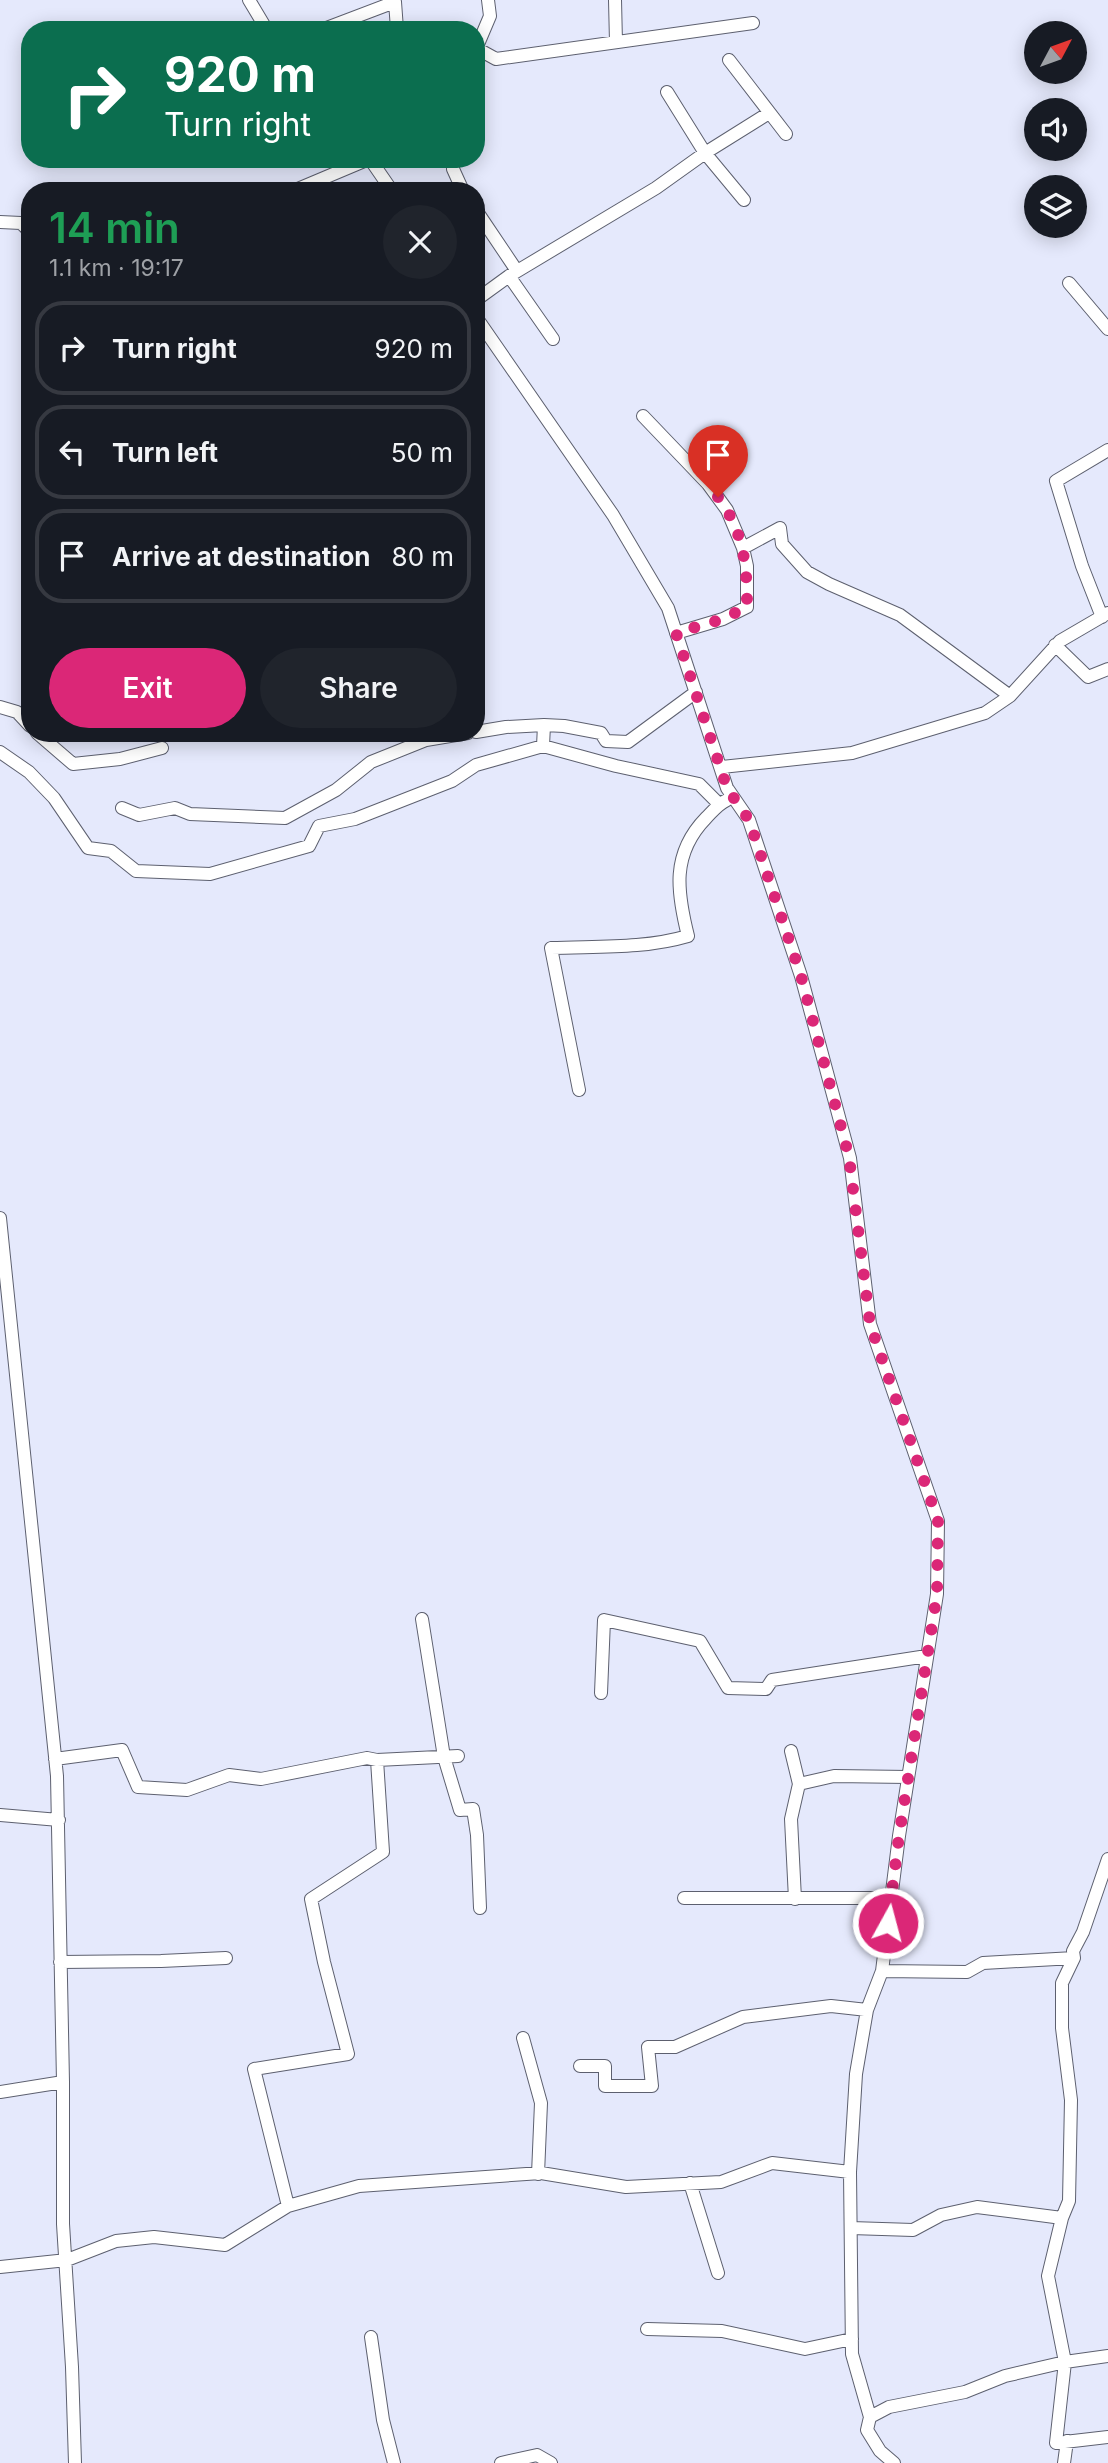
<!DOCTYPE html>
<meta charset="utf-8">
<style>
:root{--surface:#171b24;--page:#20242c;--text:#f1f3f6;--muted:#9ea1a6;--line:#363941;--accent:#db2777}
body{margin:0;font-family:Inter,sans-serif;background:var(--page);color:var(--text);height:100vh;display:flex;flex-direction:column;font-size:26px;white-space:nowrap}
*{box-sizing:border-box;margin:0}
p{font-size:23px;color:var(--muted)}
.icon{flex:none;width:38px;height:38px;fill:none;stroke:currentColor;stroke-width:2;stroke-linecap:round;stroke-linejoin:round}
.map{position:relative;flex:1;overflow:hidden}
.panel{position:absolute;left:21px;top:182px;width:464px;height:560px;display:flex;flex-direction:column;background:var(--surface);border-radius:28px;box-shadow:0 4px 18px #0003}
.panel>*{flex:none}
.guide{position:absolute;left:21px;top:21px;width:464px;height:147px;border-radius:28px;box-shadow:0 4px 18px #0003;background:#0b6e4f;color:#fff;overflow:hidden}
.needle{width:46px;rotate:49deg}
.controls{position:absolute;left:1024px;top:21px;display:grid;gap:14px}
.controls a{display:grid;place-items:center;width:63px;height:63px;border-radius:50%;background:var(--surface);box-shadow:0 4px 18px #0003;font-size:35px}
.pin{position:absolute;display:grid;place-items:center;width:60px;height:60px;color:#fff;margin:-72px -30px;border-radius:50% 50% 50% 0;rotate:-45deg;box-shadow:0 0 7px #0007}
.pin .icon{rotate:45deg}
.me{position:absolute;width:77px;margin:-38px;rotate:7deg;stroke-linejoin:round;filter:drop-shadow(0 0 5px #0008)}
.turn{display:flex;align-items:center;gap:24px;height:147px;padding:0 28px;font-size:32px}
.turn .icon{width:91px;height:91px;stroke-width:2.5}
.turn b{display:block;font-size:49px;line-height:60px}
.round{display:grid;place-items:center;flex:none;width:74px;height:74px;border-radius:37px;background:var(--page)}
.summary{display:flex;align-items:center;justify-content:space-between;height:119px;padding:0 28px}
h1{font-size:42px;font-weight:600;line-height:52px;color:#1e9e55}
.primary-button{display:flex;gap:14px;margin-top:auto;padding:14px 28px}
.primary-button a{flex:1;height:80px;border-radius:42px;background:var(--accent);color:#fff;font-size:28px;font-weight:600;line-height:80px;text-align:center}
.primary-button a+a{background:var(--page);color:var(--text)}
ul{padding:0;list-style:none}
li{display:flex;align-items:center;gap:21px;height:94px;margin:0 14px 10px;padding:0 14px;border:4px solid var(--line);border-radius:28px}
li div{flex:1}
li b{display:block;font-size:26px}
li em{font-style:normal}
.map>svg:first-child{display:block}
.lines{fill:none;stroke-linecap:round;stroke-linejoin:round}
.minor-casing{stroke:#5d606f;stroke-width:14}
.minor{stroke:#fff;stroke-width:12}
.route{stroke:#db2777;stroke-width:12;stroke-dasharray:0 21.6}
</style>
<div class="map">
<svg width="1108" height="2463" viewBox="0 0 1108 2463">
<rect width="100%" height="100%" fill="#e5e9fc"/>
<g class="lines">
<g class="minor-casing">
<path id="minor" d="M249,0L267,30
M615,0L616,42
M321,30L395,2L397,29L401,30
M476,48L496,59L753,23
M476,49L490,16L488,0
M729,60L786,134
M667,92L705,153L744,200
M370,159L392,191
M453,169L463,191
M293,191L369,159
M476,210L517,271
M0,222L21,223L30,232
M509,276L553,339
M1069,283L1108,329
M476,300L509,276L656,188L705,153L769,113
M476,317L613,515L668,608L727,788L749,820L801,976L850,1158L870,1324L938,1521L937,1594L899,1836L882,1971L867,2010L856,2074L850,2172L852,2354L870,2417L867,2430L880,2451L894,2463
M643,416L708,484L727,510L743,548L780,528L782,544L807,572L829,584L900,615L1010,696
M1102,617L1082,566L1056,481L1108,450
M676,633L723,619L747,607V566L743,548
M1055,645L1088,677L1108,669
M0,707L17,712L30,726
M476,732L506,727L544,725
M37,733L73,764L120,759L162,748
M543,746L544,725L564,726L601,733L606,741L628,742L696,692
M0,752L29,772L54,798L88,848L111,851L136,871L210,874L309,846L319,826L355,819L452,781L476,765L543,746L616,766L699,784L719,804
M722,767L852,753L985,713L1010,696L1060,641L1108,613
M122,808L139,815L175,808L190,814L285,818L336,790L371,762L426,740L468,733
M579,1090L551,948C597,946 644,949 688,936C677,892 671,854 706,818C713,811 718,804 727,800
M0,1218L57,1776L63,2082V2224L72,2367L75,2463
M422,1619L444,1757L460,1810L473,1809L477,1835L480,1908
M601,1693L604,1620L700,1641L728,1688L766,1689L772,1680L927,1656
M791,1751L799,1784L791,1819L795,1899
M55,1759L122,1750L138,1787L187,1790L229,1775L261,1779L367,1758L377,1760L458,1756
M799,1784L834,1776L908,1777
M0,1815L59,1820
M1108,1859L1083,1932L1073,1951L1074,1958L1062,1983V2028L1071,2100L1069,2201L1062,2218L1048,2276L1065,2362L1056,2443L1108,2437
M684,1898H891
M60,1962L161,1961L226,1958
M882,1971L967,1972L983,1963L1074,1958
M523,2038L541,2103L538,2174
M580,2066H605V2086H652L648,2047H675L743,2017L831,2006L867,2010
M0,2092L63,2082
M690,2183L718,2273
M288,2206L254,2069L348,2054L324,1962L311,1899L383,1852L377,1760
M851,2228L913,2230L941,2215L977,2207L1062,2218
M0,2267L67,2260L116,2241L154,2237L225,2245L288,2206L359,2186L541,2173L626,2187L721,2182L772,2163L850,2172
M647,2329L722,2331L805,2349L852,2339
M371,2337L383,2420L394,2463
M870,2417L889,2407L965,2392L1005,2376L1065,2362L1108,2356
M501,2463L537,2455L551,2463
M1064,2463L1067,2441"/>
</g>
<use href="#minor" class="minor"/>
</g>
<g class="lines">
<path class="route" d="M718,497C744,532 747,565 747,607L723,619L676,633L727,788L749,820L801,976L849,1157L870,1324L938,1521L937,1594L899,1836L888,1923"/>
</g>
</svg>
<div class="controls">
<a><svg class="needle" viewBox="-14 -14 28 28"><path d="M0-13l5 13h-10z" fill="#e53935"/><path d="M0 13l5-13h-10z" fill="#9ea1a6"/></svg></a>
<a><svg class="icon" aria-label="sound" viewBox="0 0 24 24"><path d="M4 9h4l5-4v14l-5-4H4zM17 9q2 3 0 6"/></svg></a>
<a><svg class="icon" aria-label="layers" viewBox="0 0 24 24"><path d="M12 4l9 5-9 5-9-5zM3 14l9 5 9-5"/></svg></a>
</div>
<div class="pin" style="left:718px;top:497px;background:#d93025"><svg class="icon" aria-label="arrive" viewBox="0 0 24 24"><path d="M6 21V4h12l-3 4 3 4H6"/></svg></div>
<svg class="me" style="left:888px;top:1923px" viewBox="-20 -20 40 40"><circle r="17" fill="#db2777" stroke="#fff" stroke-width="3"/><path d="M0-11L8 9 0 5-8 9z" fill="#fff"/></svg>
<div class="guide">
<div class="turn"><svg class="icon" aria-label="right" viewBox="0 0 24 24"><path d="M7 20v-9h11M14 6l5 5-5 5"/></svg><div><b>920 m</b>Turn right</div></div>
</div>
<section class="panel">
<div class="summary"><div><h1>14 min</h1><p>1.1 km · 19:17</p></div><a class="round"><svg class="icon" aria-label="close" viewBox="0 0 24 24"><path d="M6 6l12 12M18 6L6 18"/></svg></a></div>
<ul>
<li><svg class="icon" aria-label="right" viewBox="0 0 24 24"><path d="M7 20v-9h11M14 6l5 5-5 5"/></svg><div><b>Turn right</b></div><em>920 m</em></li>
<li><svg class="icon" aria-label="left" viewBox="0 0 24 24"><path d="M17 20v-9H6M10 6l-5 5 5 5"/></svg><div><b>Turn left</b></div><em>50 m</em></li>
<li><svg class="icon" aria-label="arrive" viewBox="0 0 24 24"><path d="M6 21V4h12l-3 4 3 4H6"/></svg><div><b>Arrive at destination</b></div><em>80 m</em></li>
</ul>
<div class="primary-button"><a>Exit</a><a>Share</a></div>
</section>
</div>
